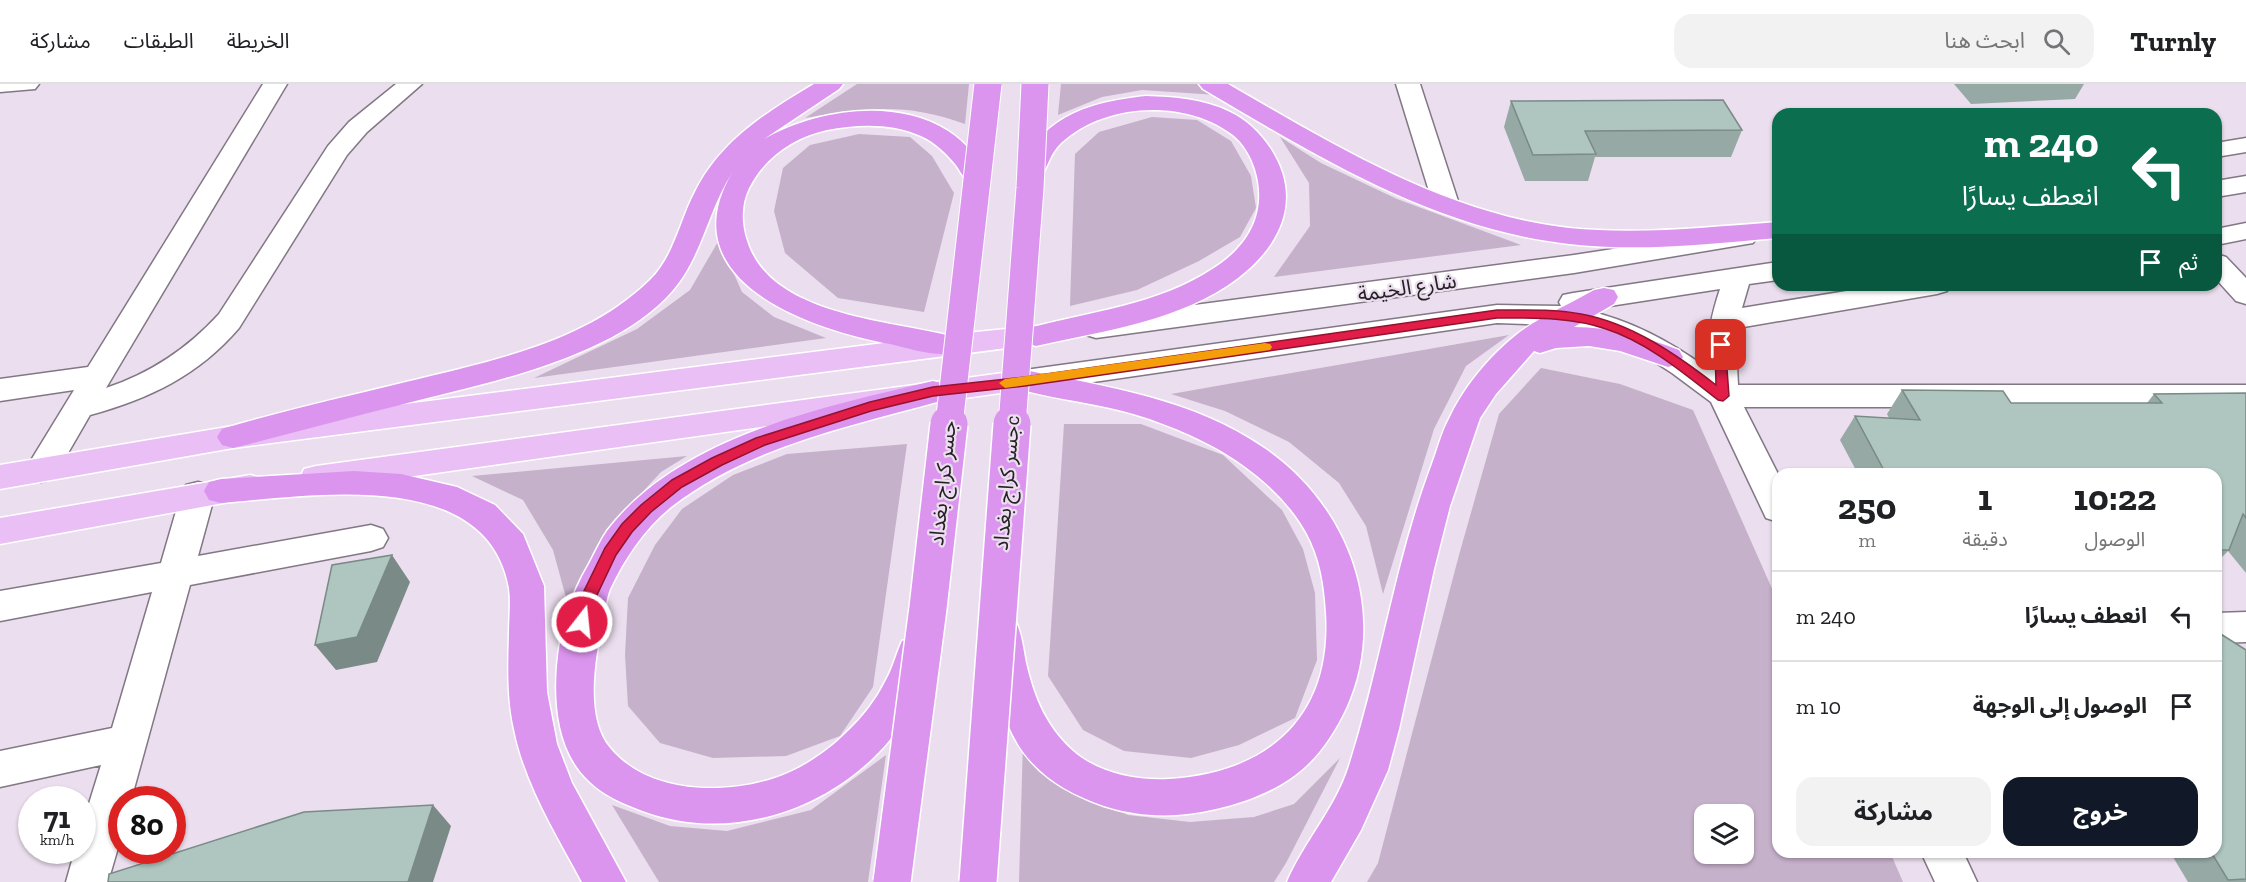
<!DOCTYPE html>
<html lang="ar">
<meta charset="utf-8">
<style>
:root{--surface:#fff;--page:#f2f2f2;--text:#202124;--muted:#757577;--line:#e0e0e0;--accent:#111827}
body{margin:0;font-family:"Zilla Slab","Noto Sans Arabic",serif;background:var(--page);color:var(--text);direction:rtl;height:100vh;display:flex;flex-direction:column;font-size:22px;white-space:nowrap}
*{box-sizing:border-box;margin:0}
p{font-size:20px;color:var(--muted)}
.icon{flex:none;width:33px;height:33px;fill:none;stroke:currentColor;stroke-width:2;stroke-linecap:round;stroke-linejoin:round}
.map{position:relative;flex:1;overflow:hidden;direction:ltr}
.details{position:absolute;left:1772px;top:384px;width:450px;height:390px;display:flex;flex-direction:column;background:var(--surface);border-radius:18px;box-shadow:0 2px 4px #0004;direction:rtl}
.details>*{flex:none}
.guide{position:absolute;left:1772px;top:24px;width:450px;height:183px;border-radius:18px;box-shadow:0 2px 4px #0004;direction:rtl;background:#0b6e4f;color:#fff;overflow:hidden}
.buttons{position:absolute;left:1694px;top:720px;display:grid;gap:12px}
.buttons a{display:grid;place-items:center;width:60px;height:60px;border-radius:12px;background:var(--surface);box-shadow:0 2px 4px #0004;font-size:30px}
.speed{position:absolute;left:18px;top:702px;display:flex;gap:12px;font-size:30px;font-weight:700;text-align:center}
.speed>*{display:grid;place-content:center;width:78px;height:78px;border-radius:50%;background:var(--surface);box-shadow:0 2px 4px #0004;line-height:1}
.speed small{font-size:15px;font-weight:400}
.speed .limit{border:9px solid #d22;background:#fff;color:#111}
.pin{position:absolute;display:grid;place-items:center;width:51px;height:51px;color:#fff;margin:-26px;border-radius:12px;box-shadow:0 3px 9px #0006}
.me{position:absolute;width:66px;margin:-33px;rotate:16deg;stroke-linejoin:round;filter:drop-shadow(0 0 4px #0008)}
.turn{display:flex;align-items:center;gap:21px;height:126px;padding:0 24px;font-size:27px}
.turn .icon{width:78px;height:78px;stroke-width:2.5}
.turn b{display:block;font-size:42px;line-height:51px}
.then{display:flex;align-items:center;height:57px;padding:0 24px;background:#0003;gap:12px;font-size:22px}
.eta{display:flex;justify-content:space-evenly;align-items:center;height:102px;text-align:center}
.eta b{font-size:36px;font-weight:700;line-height:42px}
.action{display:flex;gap:12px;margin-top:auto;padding:12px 24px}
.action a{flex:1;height:69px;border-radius:18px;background:var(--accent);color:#fff;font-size:24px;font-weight:700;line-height:69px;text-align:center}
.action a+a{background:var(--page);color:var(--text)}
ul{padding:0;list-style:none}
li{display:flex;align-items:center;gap:18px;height:90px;padding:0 24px;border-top:2px solid var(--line)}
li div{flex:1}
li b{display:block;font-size:22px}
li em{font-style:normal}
header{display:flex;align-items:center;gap:36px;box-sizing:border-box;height:84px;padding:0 30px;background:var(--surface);border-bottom:2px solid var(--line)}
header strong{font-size:28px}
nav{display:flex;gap:33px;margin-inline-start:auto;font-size:21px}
.search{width:420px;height:54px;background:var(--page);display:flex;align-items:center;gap:15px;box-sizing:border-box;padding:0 21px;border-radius:18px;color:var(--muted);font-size:22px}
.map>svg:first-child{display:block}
.green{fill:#c6b1cb;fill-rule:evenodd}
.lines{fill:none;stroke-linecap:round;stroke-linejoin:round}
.minor-casing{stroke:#827785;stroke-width:3}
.major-casing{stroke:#fff;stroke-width:3}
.highway-casing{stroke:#fff;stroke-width:3}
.minor{fill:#fff;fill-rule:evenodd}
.major{fill:#eabff5;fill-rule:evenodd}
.highway{fill:#dc95ef;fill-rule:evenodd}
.highway-bridge-far1-casing{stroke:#fff;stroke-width:29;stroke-linecap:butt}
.highway-bridge-casing{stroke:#fff;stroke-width:40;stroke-linecap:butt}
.highway-bridge-far1{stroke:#dc95ef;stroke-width:27}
.highway-bridge{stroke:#dc95ef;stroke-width:37}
.wall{fill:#96a9a5}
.shaded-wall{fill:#7a8a86}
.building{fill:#aec5c0;stroke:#7a8a86;stroke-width:1.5}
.route{fill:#e11d48;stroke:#92132f;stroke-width:1.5}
.slow{fill:#f59e0b}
.labels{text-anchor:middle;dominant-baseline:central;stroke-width:4.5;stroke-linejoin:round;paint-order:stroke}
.street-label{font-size:21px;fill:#262127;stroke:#ebdeee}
</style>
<header>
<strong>Turnly</strong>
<div class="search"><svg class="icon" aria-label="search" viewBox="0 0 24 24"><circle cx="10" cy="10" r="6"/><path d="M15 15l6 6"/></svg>ابحث هنا</div>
<nav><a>الخريطة</a><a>الطبقات</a><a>مشاركة</a></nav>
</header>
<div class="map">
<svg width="2246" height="798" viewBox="0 0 2246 798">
<rect width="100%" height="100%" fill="#ebdeee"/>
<path class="green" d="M857,0H969L965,40C905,18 866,24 805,34Z
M1061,0H1197L1217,11L1142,6L1102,13L1058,31Z
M1152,33L1197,36L1231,57L1251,92L1256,124L1240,153L1199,177L1137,206L1070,222L1075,70L1099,48Z
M859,50L910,53L932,72L954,109L924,228L838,214L785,169L774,127L783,84L810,61Z
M1280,53L1321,79L1397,115L1521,161L1274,193L1310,142L1309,99Z
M719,156L742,208L774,233L826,254L534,294L637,245L690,206Z
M1509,251L1466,282L1434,345L1383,510L1366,442L1339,399L1289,358L1225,327L1171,310Z
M1541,284L1620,300L1693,326L1777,516L1778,768H1890L1903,798H1367L1378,779L1459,471L1499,330ZM1704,730H1743V770H1704Z
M1064,340H1141L1223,371L1282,426L1303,465L1315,509L1317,576L1295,634L1239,661L1191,674L1124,667L1083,646L1048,592Z
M907,360L873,603L840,652L786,672L713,674L660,659L628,622L625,571L628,514L655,461L682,425L733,391L787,370Z
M687,372L661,388L625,427L595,469L571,532L553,466L523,416L472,392Z
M1023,657L1067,706L1128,731L1190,738L1254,733L1294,720L1340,674L1286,779L1274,798H1019Z
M886,671L868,798H659L612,721L670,742L727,747L811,726Z"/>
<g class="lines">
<g class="minor-casing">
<path id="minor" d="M0,0H39L35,5L0,8Z
M263,0H287L106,304C151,289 187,265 219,230L328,62L349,38L396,0H422L367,48L347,71L239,244C199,291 149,315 90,331L53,395L41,398L29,395L25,386L74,306L0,317V295L88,283Z
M1396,0H1420L1459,120L1455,126L1446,128L1437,126L1433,120Z
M2246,54V68L2216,73V59Z
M2246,92V108L2216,113V97Z
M2246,139V155L2216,161V145Z
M1743,145L1753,147L1757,153L1753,159L1574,189L1096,254L1086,251L1081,244L1086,237L1096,234L1574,171Z
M2216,170L2226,173L2246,194V220L2236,217L2216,195Z
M1778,178V196L1749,200L1742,224L1883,201H1951L1947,207L1937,210L1738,244L1736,261L1738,301H2246V323H1744L1778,390V438L1766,434L1711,318L1672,289L1630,262L1591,246L1554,241L1497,239L1025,308L1014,304L1010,297L1014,290L1025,286L1497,221L1561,222L1559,218L1563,211L1573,209ZM1720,205C1711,232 1706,256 1707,284C1669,257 1631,236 1584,226Z
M198,398L210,401L215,410L198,472L371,441L383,445L388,454L383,463L371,467L190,501L131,716H122V750L108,798H66L75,766H82V742L101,681L0,703V667L112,644L152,508L0,537V507L161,479L181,410L186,401Z
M2246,528V558L2216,559V529Z
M1921,768H1963L1977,798H1935Z"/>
</g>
<g class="major-casing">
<path id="major" d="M1036,242L1046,245L1051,252L1046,259L233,364L0,405V381L233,342L947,251Z
M1025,286L1036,290L1040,297L1036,304L316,406L304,403L300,394L304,385L316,382Z
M250,391L262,394L267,403L262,412L0,460V434Z"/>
</g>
<g class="highway-casing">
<path id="highway" d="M814,0H843L839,5L764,55C815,26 895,13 948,47C965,58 978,74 989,90L985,95C979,97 973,99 967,96C963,93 959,85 956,81C947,70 935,58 921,52C892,39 858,40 827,46C794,53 764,74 749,104C741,120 741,140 747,157C771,234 894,236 958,254L962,261L958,268C937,274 911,265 890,260C810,245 669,197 732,89C708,126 702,172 673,206C614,275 485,299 400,321C344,335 289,350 233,364L222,361L217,353L222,345C282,327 345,313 406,298C491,277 586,259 650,196C674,173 680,136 695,108C720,57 767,28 814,0Z
M1199,0H1228C1334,61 1445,130 1569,144C1638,151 1709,143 1778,138V154C1709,160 1638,168 1569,160C1434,145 1317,72 1203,5Z
M1146,12C1175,13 1204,15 1230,28C1247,36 1260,49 1270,64C1303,114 1281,161 1238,194C1181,237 1103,247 1036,262L1026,259L1021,252L1026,245C1090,227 1157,222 1214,184C1250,161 1268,127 1255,85C1251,72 1243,59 1233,51C1185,14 1104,19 1061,59C1050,69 1048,83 1040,94L1031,97L1022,94L1018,89C1042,32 1089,18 1146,12Z
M1604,204L1614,206L1618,213L1614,220L1574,243C1611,243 1645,253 1679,266L1683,273L1679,280L1668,283L1620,267L1589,262L1556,264L1540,269L1534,267L1496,310L1480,334L1450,422L1434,485L1399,645L1388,686L1361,746L1331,798H1287C1304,758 1336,724 1349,682C1381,582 1395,478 1432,380C1438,364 1442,347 1450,333C1464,303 1489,273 1515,252C1535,235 1570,220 1594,206Z
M1025,286C1108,303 1193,315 1264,364C1348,421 1389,529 1346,624C1336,645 1324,665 1307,681C1283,704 1248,718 1216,725C1178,734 1141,734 1104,722C1066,709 1032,689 1013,651C1000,624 976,566 990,538L1003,534L1016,538C1022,551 1023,564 1026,579C1034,614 1046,643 1073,667C1098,689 1137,697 1169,695C1269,689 1333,632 1326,528C1324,499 1320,473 1306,448C1286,412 1250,383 1214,363C1182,346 1146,332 1110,324C1078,317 1046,313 1014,304L1010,297L1014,290Z
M933,297L944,300L948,308L944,316C848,343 752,361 671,423C645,444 624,475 610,505C606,515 605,527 603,537C595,573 584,634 610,664C647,709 721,711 772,695C799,687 827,668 847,648C862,634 877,615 886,596C893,584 896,570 902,557L915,553L928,557L934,568C922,607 903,646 873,674C811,733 720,757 640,726C622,719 603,711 589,697C558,668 554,621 557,582C560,546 571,510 589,480C595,469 600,457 607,447C679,352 824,323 933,297Z
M354,387L401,390L457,403L495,421L523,450L544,502L547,608L557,660L572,699L626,798H582C556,749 525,700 514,645C507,613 508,582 509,550C509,535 511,519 509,504C487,381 310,412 221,419L209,416L204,407L209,398L221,395Z"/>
</g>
<use href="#minor" class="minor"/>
<use href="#major" class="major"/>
<use href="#highway" class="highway"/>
<g class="highway-bridge-far1-casing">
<path id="highway-bridge-far1" d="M949,341L988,0
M1012,341L1030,104L1035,0"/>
</g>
<g class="highway-bridge-casing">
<path id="highway-bridge" d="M892,798L928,524L949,340
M978,798L1012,340"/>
</g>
<use href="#highway-bridge-far1" class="highway-bridge-far1"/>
<use href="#highway-bridge" class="highway-bridge"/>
</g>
<path class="wall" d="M1954,0H2084L2075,15L1971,20Z
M1511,17L1742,46L1731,73H1595L1588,97H1525L1504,43Z
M1902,306L2011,319H2147L2154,310L2246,309V489L2228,467L2216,479V390H1858L1840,356L1855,332L1889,334L1887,330Z
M2246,566V798H2188L2170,768H2216Z"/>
<path class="shaded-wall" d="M392,471L410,498L377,578L336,586L315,561Z
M433,721L451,742L433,798H408Z"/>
<path class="building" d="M1723,16L1742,46L1585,47L1596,70L1533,71L1511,17Z
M1902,306L2003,307L2011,319H2162L2154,310L2246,309V434L2243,430L2229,466H2216V390H1886L1855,332L1920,336Z
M392,471L357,553L315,561L332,481Z
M2216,547L2246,566V795L2228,796L2211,768H2216Z
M433,721L408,798H108L109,790L304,728Z"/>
<path class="route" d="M1497,226C1525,226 1553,225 1581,230C1631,239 1676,270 1716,301L1715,261L1721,257L1725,258L1729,312L1723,317L1718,316C1685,290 1647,258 1606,245C1571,233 1533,234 1497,234L1025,302L933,312L871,327L765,361L722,381L682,403L651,428L632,448L616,471L597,511L587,543H576L574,538L582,511L605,464L622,440L641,421L672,396L712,374L756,354L870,318L933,303L1025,293Z"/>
<path class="slow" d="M1265,259L1270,260L1272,263L1270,266L1005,304L999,299L1005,295Z"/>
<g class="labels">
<g class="street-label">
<text transform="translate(1407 203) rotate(-8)">شارع الخيمة</text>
<text transform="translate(942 399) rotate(-84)">جسر كراج بغداد</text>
<text transform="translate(1006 399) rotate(-85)">جسر كراج بغدادc</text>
</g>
</g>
</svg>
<div class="buttons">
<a><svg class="icon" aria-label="layers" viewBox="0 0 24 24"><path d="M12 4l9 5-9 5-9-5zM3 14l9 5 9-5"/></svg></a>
</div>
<div class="speed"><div>71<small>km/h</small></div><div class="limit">80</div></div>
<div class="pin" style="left:1721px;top:261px;background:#d93025"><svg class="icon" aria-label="arrive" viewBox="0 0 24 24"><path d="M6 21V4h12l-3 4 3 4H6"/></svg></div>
<svg class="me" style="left:582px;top:538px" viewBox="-20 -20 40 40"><circle r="17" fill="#e11d48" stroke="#fff" stroke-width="3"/><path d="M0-11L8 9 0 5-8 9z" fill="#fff"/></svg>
<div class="guide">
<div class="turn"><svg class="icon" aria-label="left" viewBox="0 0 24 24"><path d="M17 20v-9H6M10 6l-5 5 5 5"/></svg><div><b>240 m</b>انعطف يسارًا</div></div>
<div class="then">ثم<svg class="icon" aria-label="arrive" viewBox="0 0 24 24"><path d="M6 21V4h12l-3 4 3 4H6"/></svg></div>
</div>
<section class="details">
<div class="eta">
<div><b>10:22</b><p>الوصول</p></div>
<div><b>1</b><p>دقيقة</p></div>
<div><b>250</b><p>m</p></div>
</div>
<ul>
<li><svg class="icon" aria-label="left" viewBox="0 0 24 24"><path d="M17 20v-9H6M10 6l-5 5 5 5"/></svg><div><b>انعطف يسارًا</b></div><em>240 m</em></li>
<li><svg class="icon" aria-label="arrive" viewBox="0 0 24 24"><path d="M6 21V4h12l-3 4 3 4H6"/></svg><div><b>الوصول إلى الوجهة</b></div><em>10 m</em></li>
</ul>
<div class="action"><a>خروج</a><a>مشاركة</a></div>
</section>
</div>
